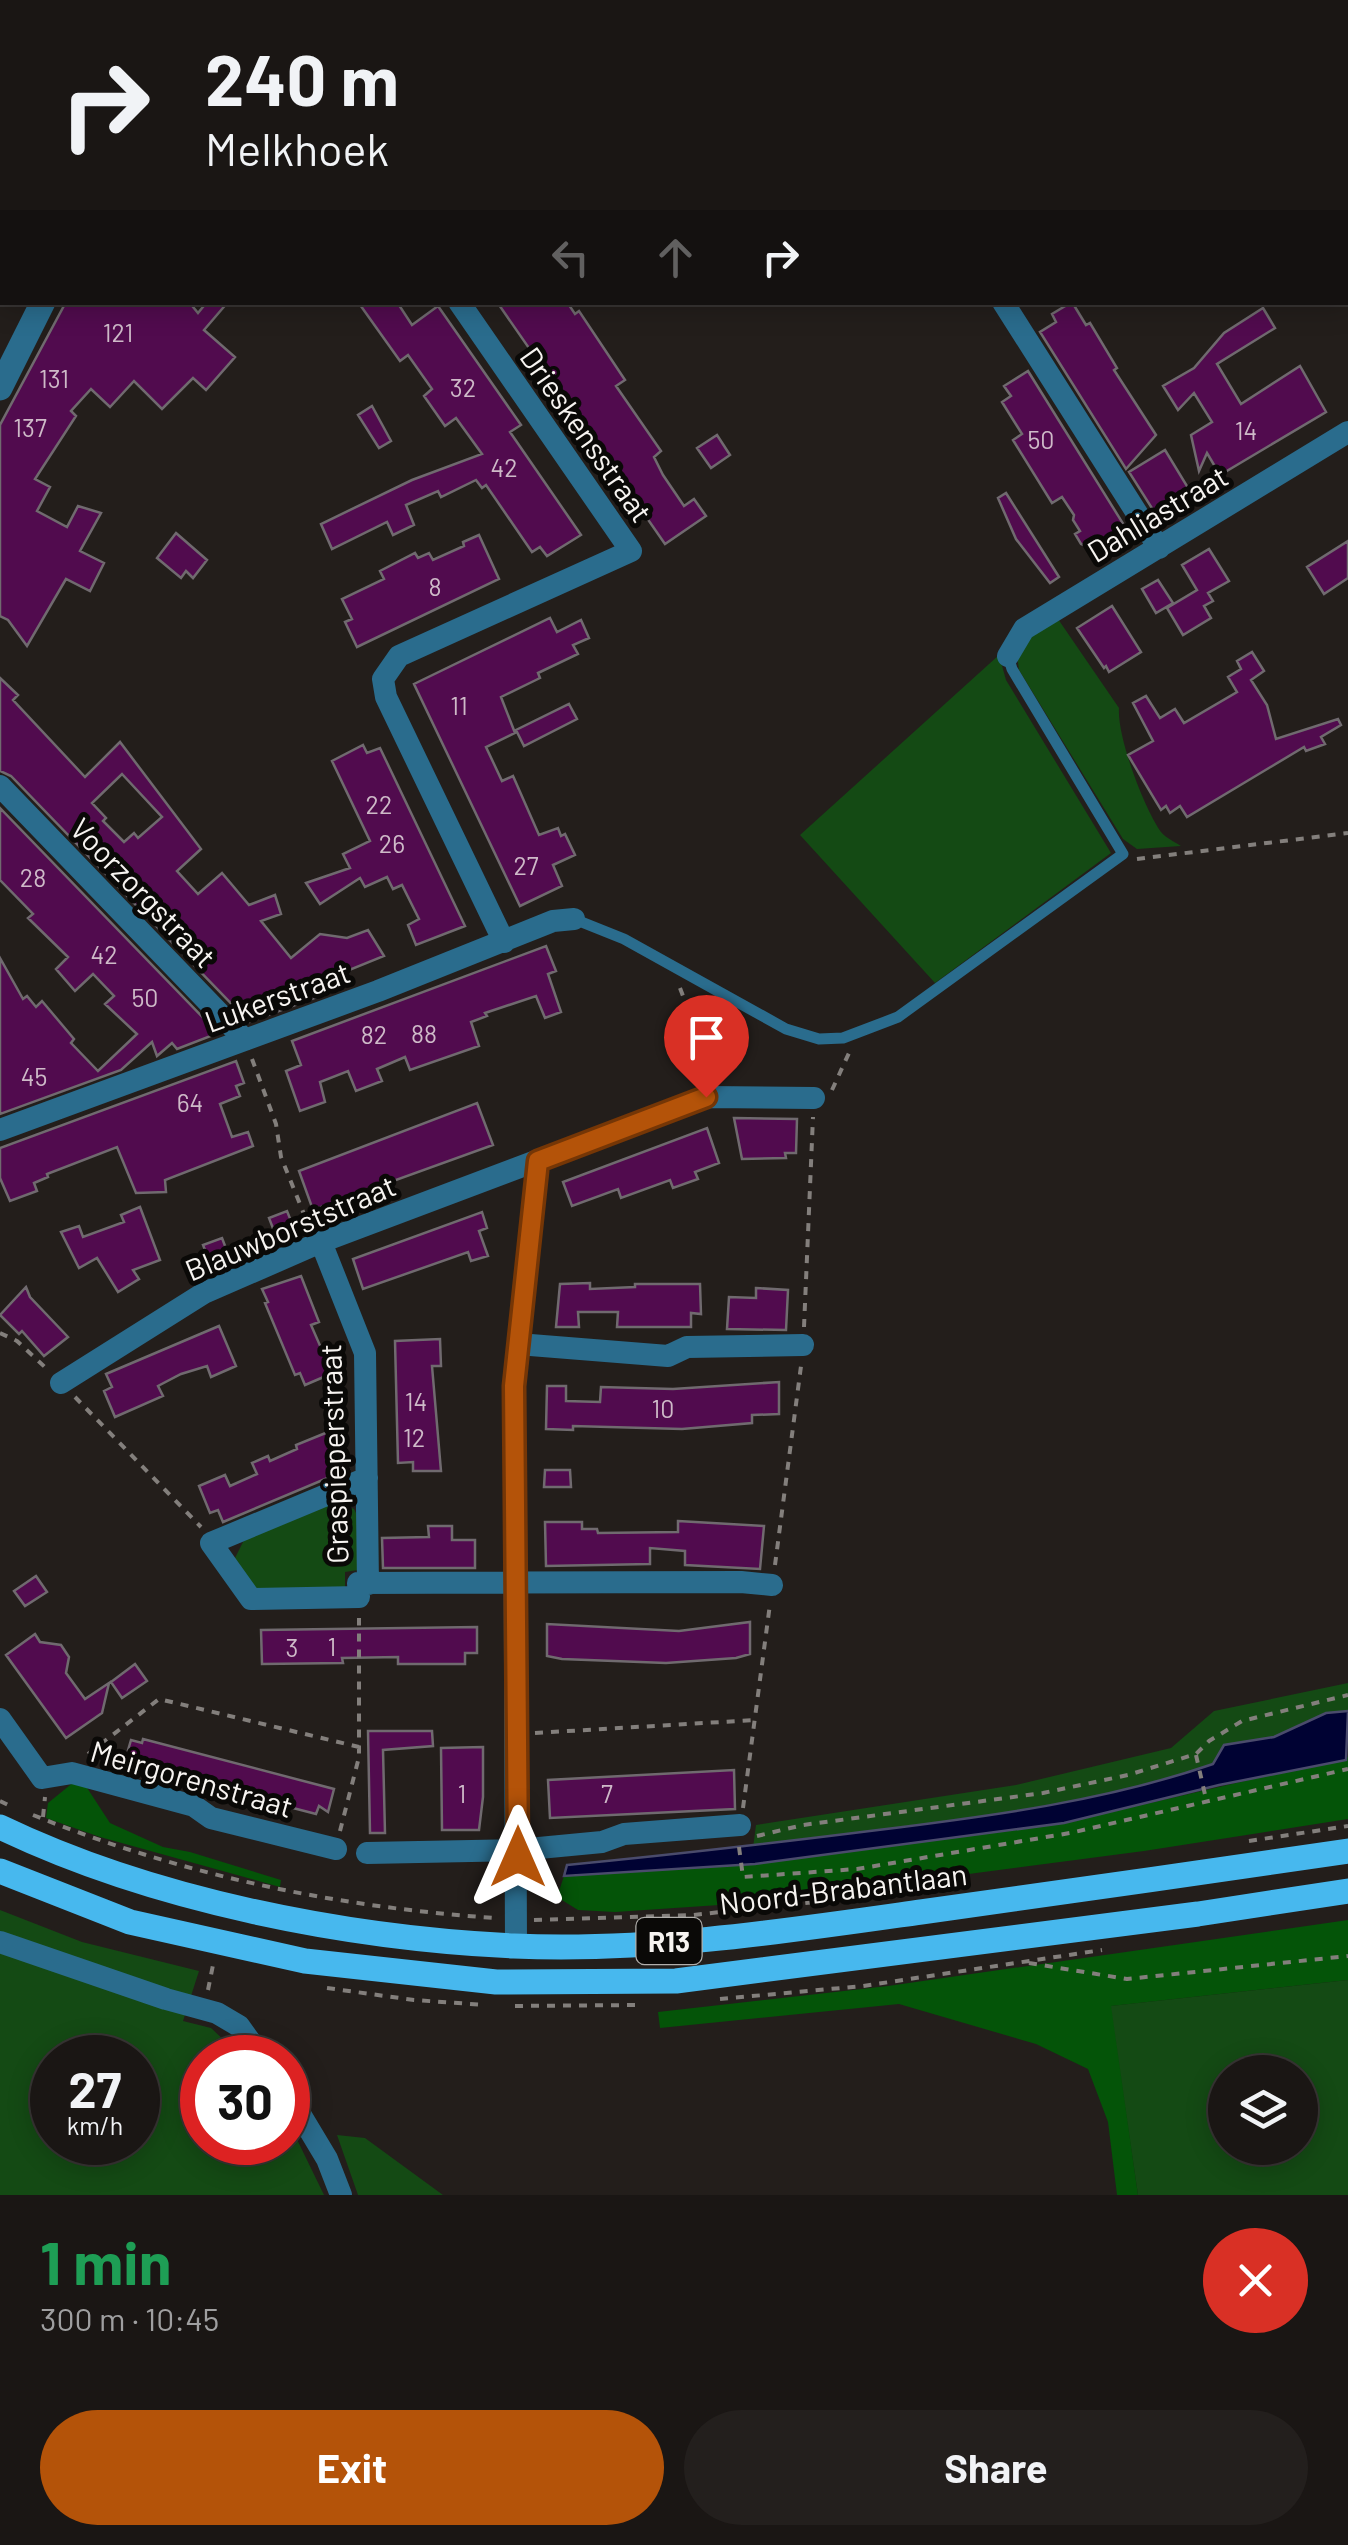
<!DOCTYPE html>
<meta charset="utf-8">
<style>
:root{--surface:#1a1614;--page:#231f1d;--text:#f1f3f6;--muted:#9f9fa0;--line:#383534;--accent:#b45309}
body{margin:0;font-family:Barlow,sans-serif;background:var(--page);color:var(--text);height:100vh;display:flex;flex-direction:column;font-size:38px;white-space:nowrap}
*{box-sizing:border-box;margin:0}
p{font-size:32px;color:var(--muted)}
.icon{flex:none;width:55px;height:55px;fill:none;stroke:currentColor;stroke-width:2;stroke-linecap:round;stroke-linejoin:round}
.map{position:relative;height:2195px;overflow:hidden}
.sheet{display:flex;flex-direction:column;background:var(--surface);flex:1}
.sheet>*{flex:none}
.top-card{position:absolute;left:0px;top:0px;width:1350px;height:305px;box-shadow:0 5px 25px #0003,0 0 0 2px var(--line);background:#1a1614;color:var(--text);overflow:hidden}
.controls{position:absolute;left:1208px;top:2055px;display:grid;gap:20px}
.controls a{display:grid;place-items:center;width:110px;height:110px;border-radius:50%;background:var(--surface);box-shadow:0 5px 25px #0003,0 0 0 2px var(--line);font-size:50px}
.speed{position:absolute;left:30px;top:2035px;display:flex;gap:20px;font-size:50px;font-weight:700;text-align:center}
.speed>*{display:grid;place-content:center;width:130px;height:130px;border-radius:50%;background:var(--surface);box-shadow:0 5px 25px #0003,0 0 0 2px var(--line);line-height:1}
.speed small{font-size:25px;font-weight:400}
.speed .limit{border:15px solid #d22;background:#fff;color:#111}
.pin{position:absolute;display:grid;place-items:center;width:85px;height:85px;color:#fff;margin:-102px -42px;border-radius:50% 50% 50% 0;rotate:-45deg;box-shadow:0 0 10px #0007}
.pin .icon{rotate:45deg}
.me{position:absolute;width:110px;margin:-55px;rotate:0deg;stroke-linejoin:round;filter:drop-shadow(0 0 8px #0008)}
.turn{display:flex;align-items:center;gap:35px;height:210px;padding:0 40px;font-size:45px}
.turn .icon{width:130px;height:130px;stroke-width:2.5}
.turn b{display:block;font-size:70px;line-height:85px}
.lanes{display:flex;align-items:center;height:95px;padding:0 40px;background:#0003;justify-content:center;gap:50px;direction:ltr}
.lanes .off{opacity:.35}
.round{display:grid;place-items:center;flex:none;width:105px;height:105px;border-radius:52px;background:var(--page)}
.summary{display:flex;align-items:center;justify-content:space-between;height:170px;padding:0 40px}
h1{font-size:60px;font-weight:700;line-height:75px;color:#1e9e55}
.button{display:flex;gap:20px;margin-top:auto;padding:20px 40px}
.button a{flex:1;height:115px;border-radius:60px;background:var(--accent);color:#fff;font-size:40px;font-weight:700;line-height:115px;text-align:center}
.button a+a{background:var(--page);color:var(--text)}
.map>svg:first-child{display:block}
.green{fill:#144a14;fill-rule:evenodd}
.forest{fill:#045408}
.water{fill:#000233;stroke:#4a4b6c;stroke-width:2.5}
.building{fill:#510b4e;stroke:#706a6f;stroke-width:2.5;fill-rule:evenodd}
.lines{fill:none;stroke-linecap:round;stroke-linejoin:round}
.path{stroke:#837f7c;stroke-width:4;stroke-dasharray:8 8;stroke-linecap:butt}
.service{stroke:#2a6c8d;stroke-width:11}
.minor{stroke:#2a6c8d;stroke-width:22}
.tertiary{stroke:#2a6c8d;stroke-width:25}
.primary{stroke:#47b8ee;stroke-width:25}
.route-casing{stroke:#753606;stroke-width:25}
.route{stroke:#b45309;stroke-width:18}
.labels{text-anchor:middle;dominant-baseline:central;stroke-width:10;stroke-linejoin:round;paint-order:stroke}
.number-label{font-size:25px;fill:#cebac8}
.shield{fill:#0a0907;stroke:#b0aeab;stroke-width:2.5}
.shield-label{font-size:28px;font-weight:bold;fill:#f7f4f1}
.street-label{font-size:30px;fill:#f7f4f1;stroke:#0a0907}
</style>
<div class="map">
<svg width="1348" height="2195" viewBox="0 0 1348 2195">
<rect width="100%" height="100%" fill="#231e1b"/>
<path class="green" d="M1058,619L1119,708C1117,737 1144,808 1161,832C1166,838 1175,842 1181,846L1137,849L1123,839L1019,670L1017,655L1022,639Z
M999,655L1006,680L1111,853L935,983L800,835Z
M334,1501L354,1509L357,1515L358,1570L345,1572V1590L258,1591L235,1558L244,1540Z
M1348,1683V1711L1326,1713L1274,1737L1224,1745L1214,1764C1066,1814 907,1826 753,1848L756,1825L1016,1785L1171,1748L1214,1711Z
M0,1910L82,1942L199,1971L183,2021L211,2028L242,2057L202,2058V2142H288V2121L324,2195H0ZM52,2058H138V2142H52Z
M1348,1980V2195H1138L1110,2006ZM1225,2072H1300V2148H1225Z
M337,2135L365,2138L443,2195H358Z"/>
<path class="forest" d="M1348,1757V1819L1144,1851L749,1903L615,1912L578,1910L557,1897L564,1876L755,1864L1064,1823Z
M80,1777L110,1823L163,1847L190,1852L281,1880L280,1887L100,1837L46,1818L48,1803Z
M1348,1920V1980L1111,2006L1138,2195H1117L1108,2122L1088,2069L1036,2044L899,2004L660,2028L658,2012L888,1986Z"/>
<path class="water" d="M1348,1711L1346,1760L1219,1785L1064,1823L755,1864L564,1876L567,1865C671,1855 774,1843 878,1830C991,1816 1106,1801 1213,1764L1224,1745L1274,1737L1326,1713Z"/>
<path class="building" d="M66,302H189L198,313L207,302H228L204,330L235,357L206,390L193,378L162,409L134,381L110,407L91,389L71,411L76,416L35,479L50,487L37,511L67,527L78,506L101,513L80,551L104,563L90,591L66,579L27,646L8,620L0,616V425Z
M358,302H397L412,325L438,306L521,425L510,432L581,535L547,556L540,547L532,552L486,485L482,488L476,480L441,497L438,491L406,505L414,525L393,535L387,522L332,549L321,524L412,480L482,454L456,418L445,426L424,396L432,389L408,355L400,361Z
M497,302H567L575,314L579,311L625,380L616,386L661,451L654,457L663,475L684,506L694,499L706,516L665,544Z
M1072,302L1086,325L1090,323L1117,368L1114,370L1156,435L1126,469L1040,332L1056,322L1052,314Z
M1263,308L1275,328L1217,364L1241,404L1300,366L1326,412L1220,475L1207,453L1199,471L1191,435L1212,422L1194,393L1178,410L1163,386L1194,368L1224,333Z
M1028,371L1127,530L1096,550L1081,544L1075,534L1080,531L1073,520L1074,515L1062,497L1052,503L1013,440L1022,434L1002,402L1011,396L1004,386Z
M372,406L391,441L379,448L358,415Z
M717,435L730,455L711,468L697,448Z
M1165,450L1190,491L1155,513L1129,472Z
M1006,493L1059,577L1050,583L1016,539L998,498Z
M176,533L207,560L193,578L186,571L181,578L157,558Z
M479,535L499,579L357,647L345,622L352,619L342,599L384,579L380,571L415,553L418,558L429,553L433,560L464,546L463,542Z
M1348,541V578L1324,594L1307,567Z
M1209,549L1229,581L1208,593L1213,601L1204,606L1211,618L1183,635L1167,608L1197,590L1182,565Z
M1158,580L1173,603L1156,613L1142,589Z
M1112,606L1141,652L1109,672L1106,666L1104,668L1077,628Z
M550,618L557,632L581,620L589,638L573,645L578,654L538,673L540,678L501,697L515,733L486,747L502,781L513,776L539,835L558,828L561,836L565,834L575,855L553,865L562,886L520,906L414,684Z
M1252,652L1264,671L1251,680L1267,705L1276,739L1338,719L1341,725L1321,737L1325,744L1306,751L1304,747L1187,817L1180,806L1170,813L1166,806L1161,810L1128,755L1153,741L1133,703L1146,696L1160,718L1175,709L1184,723L1237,692L1228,677L1241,669L1237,661Z
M0,678L18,695L13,700L85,777L120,742L201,849L177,871L198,894L222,873L249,905L275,895L281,914L261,921L291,958L320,934L347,938L368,930L384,956L312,985L320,996L249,1022L11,776L0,771ZM122,774L162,817L138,838L134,833L124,842L103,821L106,818L92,803Z
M569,704L577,719L524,746L516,730Z
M363,745L367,753L380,748L465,926L416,945L408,925L419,919L402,885L393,889L387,877L365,887L360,878L320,904L306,883L350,868L343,854L370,841L332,761Z
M0,808L216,1031V1034L177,1049L172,1043L157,1056L152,1042L121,1070L0,1114V958L23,999L27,996L36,1007L42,1001L74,1039L71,1043L98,1071L137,1034L105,1004L114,996L93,974L75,991L56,969L68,957L28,918L33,914L0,880Z
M546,946L556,971L548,974L561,1012L545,1018L536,996L485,1013L487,1016L471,1022L479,1046L410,1070L405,1057L377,1069L382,1081L356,1091L348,1071L320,1082L325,1102L300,1111L286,1071L301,1065L292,1041Z
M236,1061L244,1083L236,1086L240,1096L220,1104L232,1137L248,1132L253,1146L165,1180L166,1192L136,1193L117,1147L47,1174L48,1177L34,1183L37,1191L10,1201L0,1178V1148Z
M477,1103L493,1145L313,1210L299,1171Z
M734,1118L797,1119L796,1153H785L786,1158L742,1159Z
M707,1128L719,1163L695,1172L698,1179L673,1188L670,1180L621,1198L618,1189L572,1206L563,1182Z
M140,1207L160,1260L133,1270L139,1279L118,1292L97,1258L79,1268L61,1232L79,1226L83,1237L124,1222L121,1215Z
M287,1211L297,1236L279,1244L269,1218Z
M482,1212L487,1228L479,1231L488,1256L471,1261L468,1252L363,1289L353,1259Z
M222,1238L232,1264L214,1272L203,1245Z
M301,1276L319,1322L311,1325L325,1357L333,1354L340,1370L305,1385L300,1373L295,1375L265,1303L268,1302L262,1289Z
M590,1283V1289L635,1287V1284H700L701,1314L691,1313V1327H617L618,1312H578L579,1327H556L560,1284Z
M26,1287L30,1297L68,1337L44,1356L22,1331L19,1334L0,1315Z
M756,1288L788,1290L786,1330L727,1329L729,1297L756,1298Z
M219,1326L236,1366L211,1377L207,1366L181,1374L158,1386L163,1396L115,1417L104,1391L112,1387L106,1374Z
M440,1339L441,1366H432L441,1471H413V1462L398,1463L395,1341Z
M779,1382V1414L752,1415V1423L682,1429L573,1426V1430L546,1429L547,1386H566V1401L600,1402L601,1387L673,1389Z
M333,1430L349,1469L223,1522L218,1510L210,1513L199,1486L225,1475L230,1486L257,1474L252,1463L268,1456L270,1461L297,1449L296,1445Z
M545,1470H570L571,1487H544Z
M678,1521L764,1526L760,1569L685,1565V1551L650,1548V1564L546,1566L545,1522H582V1529H597L598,1533L678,1532Z
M428,1526H452V1540H475V1568H383L382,1538L429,1537Z
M36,1576L47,1592L25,1606L14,1591Z
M750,1622V1654L736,1658L666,1663L562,1659L547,1656V1624L679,1631Z
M477,1627V1653H465V1664H398V1657L342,1658L343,1663L262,1664L261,1630Z
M35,1634L40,1642L61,1645L69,1657L66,1673L85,1699L109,1683L102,1713L66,1738L6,1655Z
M135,1664L147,1681L122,1698L111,1682Z
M368,1731H432L433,1746L383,1750L385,1833H370Z
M143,1739L334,1789L328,1812L319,1806L316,1814L124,1764L131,1740L142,1743Z
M483,1747V1797L479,1830H442L441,1748Z
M734,1770L735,1809L550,1818L548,1780Z"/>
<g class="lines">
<path class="path" d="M1137,859L1348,833
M680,988L714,1078
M252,1059L276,1124L281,1157L308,1224
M832,1090L849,1053
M804,1327L813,1117
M0,1333L17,1341L47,1369
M75,1397L201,1527
M775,1565L801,1366
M535,1733L755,1720
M88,1754L159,1699L359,1747
M1196,1755L1206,1799
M0,1801L10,1806
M743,1808L770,1604
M33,1815C182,1875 335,1907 495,1918
M43,1817L45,1797
M340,1831L359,1757V1618
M757,1836L803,1825L1043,1793L1128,1775L1196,1754L1209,1741L1242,1721L1348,1695
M1249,1841L1348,1826
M739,1847L743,1877L857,1869L1070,1833L1348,1769
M534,1920L693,1915L824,1901
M1029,1963L1127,1979L1348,1956
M327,1988L414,2000L486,2005
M208,1990L213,1965
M720,1999L863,1986L1102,1950
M515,2006L636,2005"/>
<path class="service" d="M574,919L624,939L786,1029L819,1039L843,1038L898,1017L1123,854L1012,669L1008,656"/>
<path class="minor" d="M812,0L813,2
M705,2L709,0
M459,302L631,551L399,656L383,679L386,697L504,942
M1003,302L1159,548
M1008,656L1024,629L1348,432
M0,786L245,1040
M0,1130L378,991L553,921L574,919
M321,1242L365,1353L368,1584
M518,1344L668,1356L687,1347L803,1345
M61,1383L204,1293L321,1242L706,1097L814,1098
M367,1478L211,1543L251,1599L359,1597L358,1583L741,1582L772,1585
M0,1719L42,1778L72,1773L194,1806L211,1818L336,1849
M367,1853L518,1850L602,1842L624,1834L740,1825
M0,1942L166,1999L217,2013L239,2026L262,2058
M516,1946L514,1386L538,1161
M288,2094L327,2159L341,2195"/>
<path class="tertiary" d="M294,2L296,0
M0,388L43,302"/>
<path class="primary" d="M0,1827C152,1900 345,1938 514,1946C649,1952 787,1931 921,1912C1063,1892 1206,1872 1348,1851
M0,1871L130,1922L305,1961L496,1982L676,1981L1198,1914L1348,1891"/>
</g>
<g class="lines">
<g class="route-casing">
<path id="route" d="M518,1857L514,1386L538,1161L706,1097"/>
</g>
<use href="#route" class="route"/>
</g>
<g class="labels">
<g class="number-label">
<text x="118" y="332">121</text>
<text x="54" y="378">131</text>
<text x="463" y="387">32</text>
<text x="30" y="427">137</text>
<text x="1246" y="430">14</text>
<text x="1041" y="439">50</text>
<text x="504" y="467">42</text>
<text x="435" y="586">8</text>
<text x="459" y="705">11</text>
<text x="379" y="804">22</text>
<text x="392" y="843">26</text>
<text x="526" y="865">27</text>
<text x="33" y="877">28</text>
<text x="104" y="954">42</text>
<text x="145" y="997">50</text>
<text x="424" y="1033">88</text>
<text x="374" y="1034">82</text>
<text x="34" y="1076">45</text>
<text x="190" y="1102">64</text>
<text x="416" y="1401">14</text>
<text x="663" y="1408">10</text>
<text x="414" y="1437">12</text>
<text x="332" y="1646">1</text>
<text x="292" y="1647">3</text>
<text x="462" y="1793">1</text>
<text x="607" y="1793">7</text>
</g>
<rect class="shield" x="636.5" y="1918" width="65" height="46" rx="8"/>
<g class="shield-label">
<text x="669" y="1941">R13</text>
</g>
<g class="street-label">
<text transform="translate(587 434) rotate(55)">Drieskensstraat</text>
<text transform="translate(1157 513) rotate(-31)">Dahliastraat</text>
<text transform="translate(144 892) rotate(46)">Voorzorgstraat</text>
<text transform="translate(277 996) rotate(-20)">Lukerstraat</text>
<text transform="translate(290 1227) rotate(-23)">Blauwborststraat</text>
<text transform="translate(333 1454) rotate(-92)">Graspieperstraat</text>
<text transform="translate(192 1778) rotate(16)">Meirgorenstraat</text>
<text transform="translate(843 1888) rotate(-7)">Noord-Brabantlaan</text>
</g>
</g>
</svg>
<div class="controls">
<a><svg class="icon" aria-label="layers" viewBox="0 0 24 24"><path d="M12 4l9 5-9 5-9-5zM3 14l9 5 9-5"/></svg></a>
</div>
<div class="speed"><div>27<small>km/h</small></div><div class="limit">30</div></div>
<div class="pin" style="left:706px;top:1097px;background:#d93025"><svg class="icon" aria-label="arrive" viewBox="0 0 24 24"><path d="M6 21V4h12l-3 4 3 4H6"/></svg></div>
<svg class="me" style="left:518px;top:1857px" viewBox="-20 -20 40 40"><path d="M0-17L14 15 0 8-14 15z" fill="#b45309" stroke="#fff" stroke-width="4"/></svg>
<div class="top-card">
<div class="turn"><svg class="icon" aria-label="right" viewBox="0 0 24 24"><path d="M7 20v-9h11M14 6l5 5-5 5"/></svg><div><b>240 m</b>Melkhoek</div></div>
<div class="lanes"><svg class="icon off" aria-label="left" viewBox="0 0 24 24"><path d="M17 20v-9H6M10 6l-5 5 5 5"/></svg><svg class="icon off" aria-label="ahead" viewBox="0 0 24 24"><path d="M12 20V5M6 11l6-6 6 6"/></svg><svg class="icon" aria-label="right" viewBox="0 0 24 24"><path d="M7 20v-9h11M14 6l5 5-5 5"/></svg></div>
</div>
</div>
<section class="sheet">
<div class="summary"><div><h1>1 min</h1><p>300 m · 10:45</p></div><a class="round" style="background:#d93025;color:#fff"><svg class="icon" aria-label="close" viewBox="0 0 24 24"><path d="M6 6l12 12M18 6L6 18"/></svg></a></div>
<div class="button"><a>Exit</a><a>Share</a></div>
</section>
